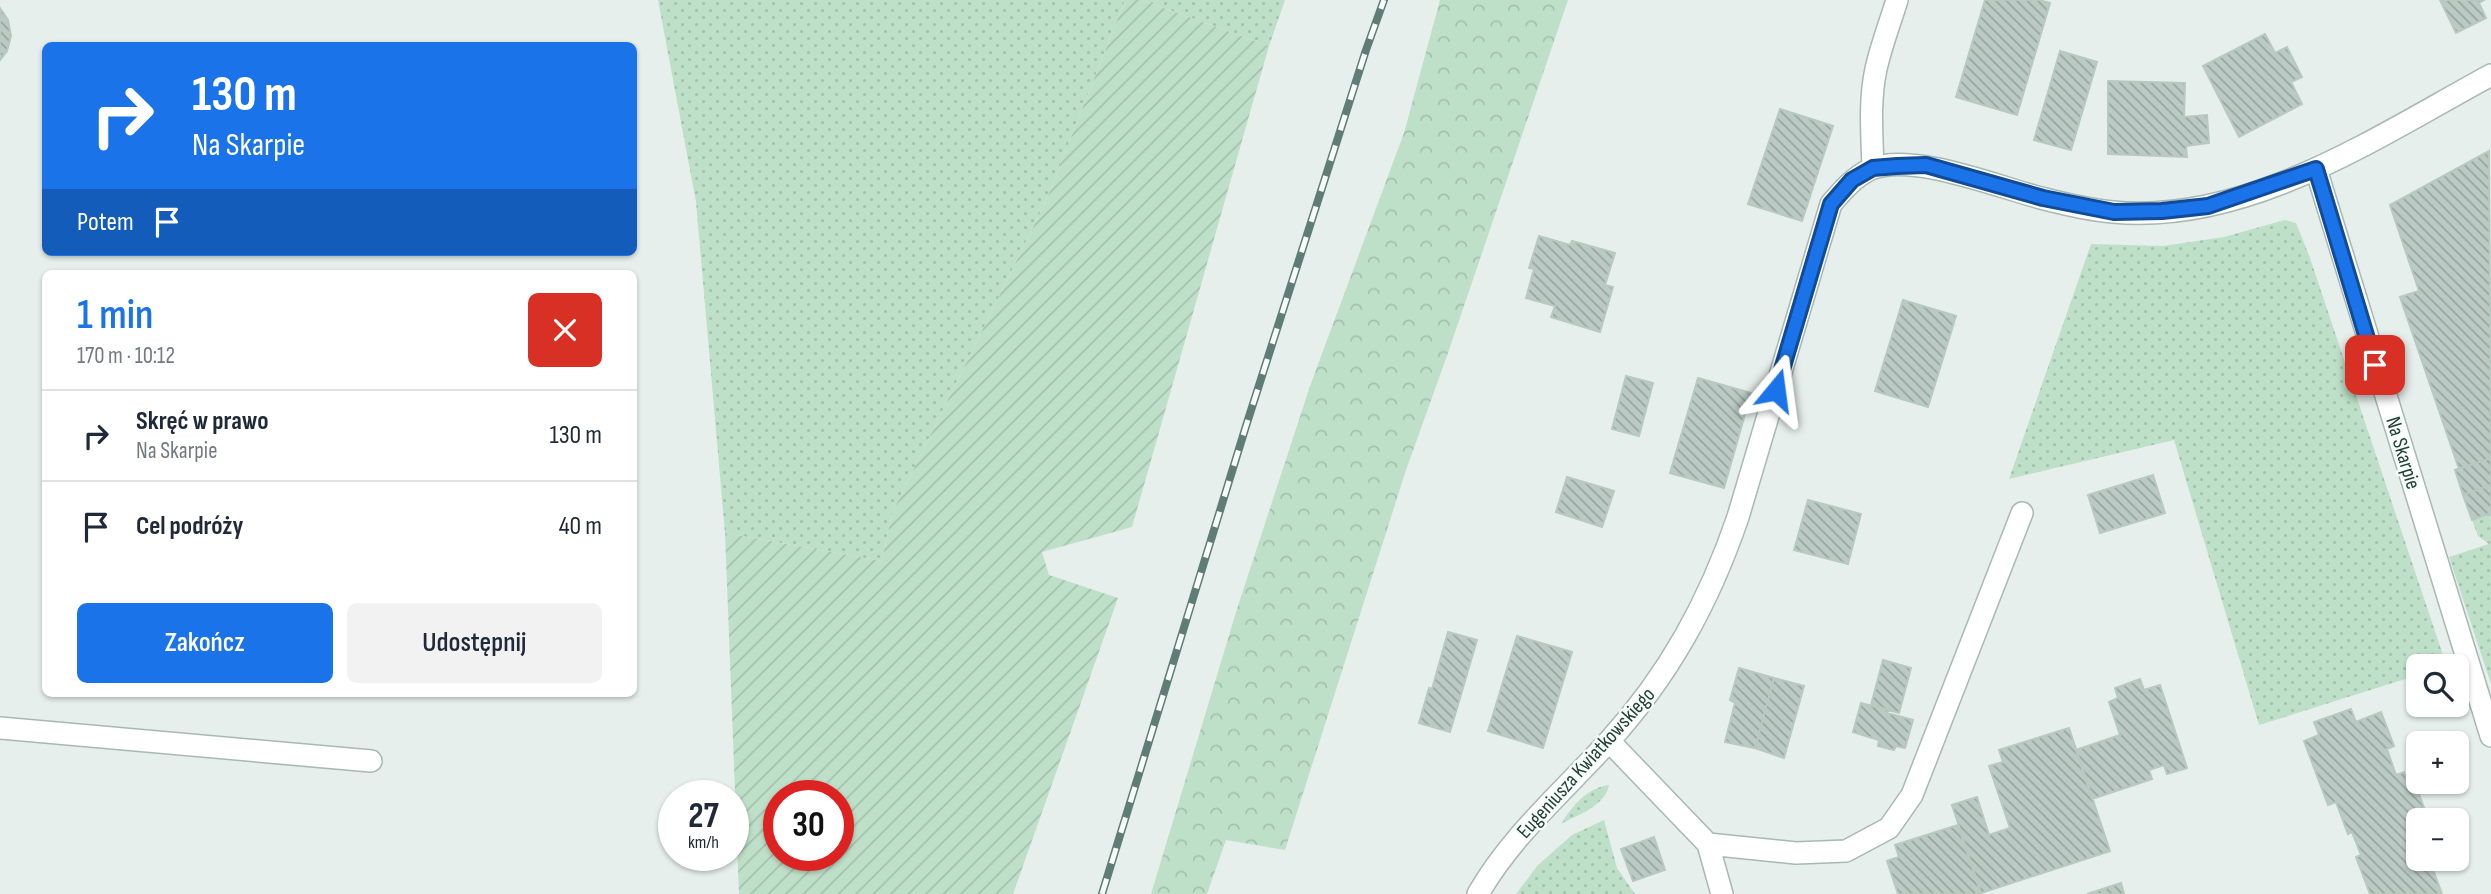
<!DOCTYPE html>
<html lang="pl">
<meta charset="utf-8">
<style>
:root{--surface:#fff;--page:#f2f2f3;--text:#1f2937;--muted:#747a83;--line:#e0e1e3;--accent:#1a73e8}
body{margin:0;font-family:"Sofia Sans Condensed",sans-serif;background:var(--page);color:var(--text);height:100vh;display:flex;flex-direction:column;font-size:26px;white-space:nowrap}
*{box-sizing:border-box;margin:0}
p{font-size:23px;color:var(--muted)}
.icon{flex:none;width:38px;height:38px;fill:none;stroke:currentColor;stroke-width:2;stroke-linecap:round;stroke-linejoin:round}
.map{position:relative;flex:1;overflow:hidden}
.side{position:absolute;left:42px;top:270px;width:595px;height:427px;display:flex;flex-direction:column;background:var(--surface);border-radius:10px;box-shadow:0 2px 5px #0004}
.side>*{flex:none}
.banner{position:absolute;left:42px;top:42px;width:595px;height:214px;border-radius:10px;box-shadow:0 2px 5px #0004;background:#1a73e8;color:#fff;overflow:hidden}
.buttons{position:absolute;left:2406px;top:654px;display:grid;gap:14px}
.buttons a{display:grid;place-items:center;width:63px;height:63px;border-radius:10px;background:var(--surface);box-shadow:0 2px 5px #0004;font-size:35px}
.speed{position:absolute;left:658px;top:780px;display:flex;gap:14px;font-size:35px;font-weight:700;text-align:center}
.speed>*{display:grid;place-content:center;width:91px;height:91px;border-radius:50%;background:var(--surface);box-shadow:0 2px 5px #0004;line-height:1}
.speed small{font-size:18px;font-weight:400}
.speed .limit{border:10px solid #d22;background:#fff;color:#111}
.pin{position:absolute;display:grid;place-items:center;width:60px;height:60px;color:#fff;margin:-30px;border-radius:14px;box-shadow:0 4px 10px #0006}
.me{position:absolute;width:77px;margin:-38px;rotate:16deg;stroke-linejoin:round;filter:drop-shadow(0 0 5px #0008)}
.turn{display:flex;align-items:center;gap:24px;height:147px;padding:0 35px;font-size:32px}
.turn .icon{width:91px;height:91px;stroke-width:2.5}
.turn b{display:block;font-size:49px;line-height:60px}
.then{display:flex;align-items:center;height:66px;padding:0 35px;background:#0003;gap:14px;font-size:26px}
.round{display:grid;place-items:center;flex:none;width:74px;height:74px;border-radius:10px;background:var(--page)}
.head{display:flex;align-items:center;justify-content:space-between;height:119px;padding:0 35px}
h1{font-size:42px;font-weight:600;line-height:52px;color:var(--accent)}
.primary-button{display:flex;gap:14px;margin-top:auto;padding:14px 35px}
.primary-button a{flex:1;height:80px;border-radius:10px;background:var(--accent);color:#fff;font-size:28px;font-weight:600;line-height:80px;text-align:center}
.primary-button a+a{background:var(--page);color:var(--text)}
ul{padding:0;list-style:none}
li{display:flex;align-items:center;gap:21px;height:91px;padding:0 35px;border-top:2px solid var(--line)}
li div{flex:1}
li b{display:block;font-size:26px}
li em{font-style:normal}
.map>svg:first-child{display:block}
.grass{fill:url(#grass-dots)}
.forest{fill:url(#forest-crowns)}
.garden{fill:url(#garden-furrows);fill-rule:evenodd}
.building{fill:url(#building-back-hatch);stroke:#b8c9c2;stroke-width:2}
.lines{fill:none;stroke-linecap:round;stroke-linejoin:round}
.minor-casing{stroke:#a8b8b2;stroke-width:24}
.minor{stroke:#fff;stroke-width:21}
.rail-casing{stroke:#5f7d75;stroke-width:8}
.rail{stroke:#f7fbf9;stroke-width:5;stroke-dasharray:16;stroke-linecap:butt}
.route-casing{stroke:#114b97;stroke-width:18}
.route{stroke:#1a73e8;stroke-width:12}
.labels{text-anchor:middle;dominant-baseline:central;stroke-width:5;stroke-linejoin:round;paint-order:stroke}
.street-label{font-size:21px;fill:#24423a;stroke:#f7fbf9}
</style>
<div class="map">
<svg width="2491" height="894" viewBox="0 0 2491 894">
<defs>
<pattern id="grass-dots" width="8" height="8" patternUnits="userSpaceOnUse" patternTransform="scale(1.75)"><rect width="8" height="8" fill="#bfe0c8"/><path d="M2 2h.1M6 6h.1" fill="none" stroke="#a4c1ad" stroke-width="1.8" stroke-linecap="round"/></pattern>
<pattern id="forest-crowns" width="20" height="18" patternUnits="userSpaceOnUse" patternTransform="scale(1.75)"><rect width="20" height="18" fill="#bfe0c8"/><path d="M2 6a3 3 0 1 1 6 0M12 15a3 3 0 1 1 6 0" fill="none" stroke="#a4c1ad"/></pattern>
<pattern id="garden-furrows" width="10" height="10" patternUnits="userSpaceOnUse" patternTransform="scale(1.75)"><rect width="10" height="10" fill="#bfe0c8"/><path d="M-1 1l2-2M0 10L10 0M9 11l2-2" fill="none" stroke="#a4c1ad"/></pattern>
<pattern id="building-back-hatch" width="6" height="6" patternUnits="userSpaceOnUse" patternTransform="scale(1.75)"><rect width="6" height="6" fill="#bbcac4"/><path d="M-1 5l2 2M0 0l6 6M5-1l2 2" fill="none" stroke="#98a6a0"/></pattern>
</defs>
<rect width="100%" height="100%" fill="#e6efeb"/>
<path class="grass" d="M658,0H1125L1046,201L892,513L882,561L725,533L696,202Z
M1142,0H1285L1269,46Z
M2285,220L2296,223L2310,258L2447,667H2418V675L2259,725L2174,440L2009,479L2091,244L2163,246L2224,237Z
M2491,513V684L2449,557L2489,544L2478,536L2472,520Z
M1609,785C1605,806 1578,815 1561,824C1573,805 1587,788 1609,785Z
M1604,820L1617,868L1635,894H1516L1538,865L1572,835Z"/>
<path class="forest" d="M1440,0H1568L1448,353L1406,470L1285,850L1226,840L1207,894H1151L1237,609L1310,386L1404,133Z"/>
<path class="garden" d="M1125,0H1142L1269,46L1132,527L1042,552L1049,575L1118,598L1013,894H739L725,533L882,561L892,513L1046,201ZM779,796H838V856H779Z"/>
<path class="building" d="M1985,0H2039L2050,3L2017,115L1956,97Z
M2440,0H2484L2479,3L2486,18L2456,33Z
M0,8L8,20L11,36L7,51L0,60Z
M2265,34L2275,53L2287,47L2302,77L2291,82L2302,104L2239,137L2203,66Z
M2060,51L2097,62L2071,150L2034,140Z
M2108,81L2185,83L2184,117L2207,115L2209,143L2186,146L2187,157L2108,154Z
M1780,109L1833,126L1802,221L1748,204Z
M2489,151L2491,458L2459,469L2400,297L2419,291L2390,205Z
M1539,236L1570,245L1572,241L1615,253L1605,285L1613,287L1600,332L1551,317L1555,306L1526,298L1534,269L1529,268Z
M1903,300L1956,316L1928,407L1875,391Z
M1626,376L1653,383L1639,436L1612,429Z
M1698,378L1751,393L1724,488L1670,473Z
M2491,458V485L2463,495L2455,470Z
M2153,475L2165,513L2100,533L2088,495Z
M1567,477L1614,491L1602,527L1556,512Z
M2491,485V513L2472,520L2463,495Z
M1808,500L1861,514L1848,564L1794,550Z
M1448,632L1477,640L1450,732L1419,723L1429,688L1432,689Z
M1517,636L1572,652L1543,748L1488,731Z
M1883,660L1911,668L1899,713L1871,705Z
M1739,668L1774,678L1755,748L1725,742L1735,703L1730,700Z
M1774,678L1804,686L1784,758L1755,748Z
M2140,679L2144,690L2160,685L2187,768L2167,774L2164,765L2149,770L2152,779L2092,799L2076,750L2120,735L2109,702L2118,698L2115,688Z
M1861,703L1888,710L1887,713L1913,720L1905,748L1896,746L1894,750L1878,746L1879,740L1853,732Z
M2351,709L2356,722L2381,712L2394,746L2387,749L2396,775L2404,772L2410,788L2416,786L2429,821H2418V859H2429L2442,894H2370L2356,857L2361,855L2352,832L2348,834L2336,802L2328,805L2304,741L2319,735L2314,722Z
M2069,728L2110,851L1981,893L1952,805L1977,797L1989,835L2010,828L1989,766L2003,762L1999,750Z
M1958,825L1981,894H1898L1887,861L1899,857L1895,845Z
M1654,837L1665,870L1633,881L1621,849Z
M2121,883L2124,894H2087Z"/>
<g class="lines">
<g class="minor-casing">
<path id="minor" d="M1873,168C1872,135 1869,101 1876,69C1881,46 1890,23 1897,0
M2316,169L2491,736
M0,728L371,761
M1609,741L1708,844L1796,853L1846,851L1889,828L1912,795L2022,513
M1708,844L1722,894
M1478,894C1511,836 1564,791 1609,741C1669,675 1709,602 1738,517L1831,204C1843,190 1854,177 1871,169C1912,152 1998,187 2041,198C2064,204 2090,210 2113,212C2248,225 2378,136 2491,75"/>
</g>
<use href="#minor" class="minor"/>
<g class="rail-casing">
<path id="rail" d="M1102,894L1246,426L1366,50L1384,0"/>
</g>
<use href="#rail" class="rail"/>
</g>
<g class="lines">
<g class="route-casing">
<path id="route" d="M1776,390L1831,204L1852,180L1873,168L1897,166L1926,165L2043,198L2114,212L2162,211L2208,206L2316,169L2375,365"/>
</g>
<use href="#route" class="route"/>
</g>
<g class="labels">
<g class="street-label">
<text transform="translate(2403 453) rotate(73)">Na Skarpie</text>
<text transform="translate(1586 763) rotate(-48)">Eugeniusza Kwiatkowskiego</text>
</g>
</g>
</svg>
<div class="buttons">
<a><svg class="icon" aria-label="search" viewBox="0 0 24 24"><circle cx="10" cy="10" r="6"/><path d="M15 15l6 6"/></svg></a>
<a>+</a>
<a>−</a>
</div>
<div class="speed"><div>27<small>km/h</small></div><div class="limit">30</div></div>
<div class="pin" style="left:2375px;top:365px;background:#d93025"><svg class="icon" aria-label="arrive" viewBox="0 0 24 24"><path d="M6 21V4h12l-3 4 3 4H6"/></svg></div>
<svg class="me" style="left:1776px;top:390px" viewBox="-20 -20 40 40"><path d="M0-17L14 15 0 8-14 15z" fill="#1a73e8" stroke="#fff" stroke-width="4"/></svg>
<div class="banner">
<div class="turn"><svg class="icon" aria-label="right" viewBox="0 0 24 24"><path d="M7 20v-9h11M14 6l5 5-5 5"/></svg><div><b>130 m</b>Na Skarpie</div></div>
<div class="then">Potem<svg class="icon" aria-label="arrive" viewBox="0 0 24 24"><path d="M6 21V4h12l-3 4 3 4H6"/></svg></div>
</div>
<section class="side">
<div class="head"><div><h1>1 min</h1><p>170 m · 10:12</p></div><a class="round" style="background:#d93025;color:#fff"><svg class="icon" aria-label="close" viewBox="0 0 24 24"><path d="M6 6l12 12M18 6L6 18"/></svg></a></div>
<ul>
<li><svg class="icon" aria-label="right" viewBox="0 0 24 24"><path d="M7 20v-9h11M14 6l5 5-5 5"/></svg><div><b>Skręć w prawo</b><p>Na Skarpie</p></div><em>130 m</em></li>
<li><svg class="icon" aria-label="arrive" viewBox="0 0 24 24"><path d="M6 21V4h12l-3 4 3 4H6"/></svg><div><b>Cel podróży</b></div><em>40 m</em></li>
</ul>
<div class="primary-button"><a>Zakończ</a><a>Udostępnij</a></div>
</section>
</div>
